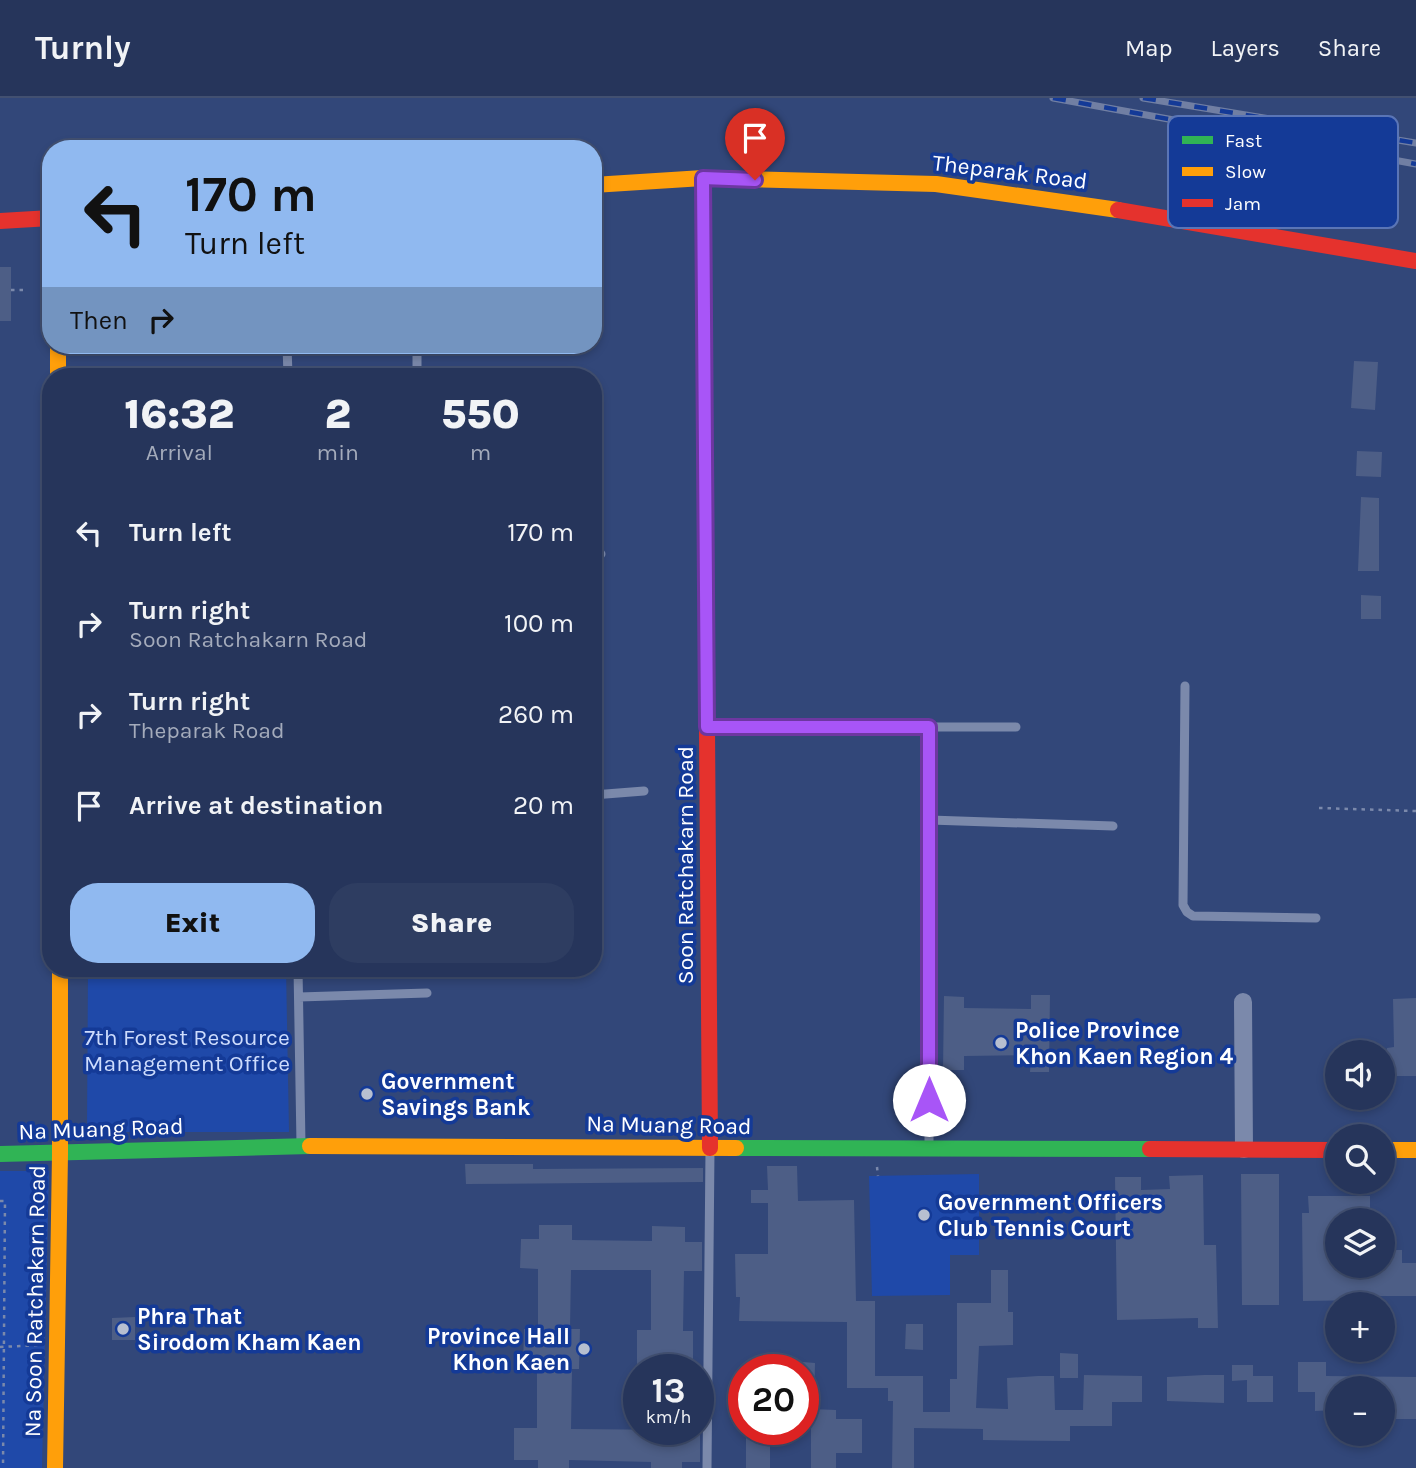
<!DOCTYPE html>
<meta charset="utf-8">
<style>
:root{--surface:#26355b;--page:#2e3d61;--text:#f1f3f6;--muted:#a4abbb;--line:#425071;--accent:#90b9f0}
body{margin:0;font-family:Karla,sans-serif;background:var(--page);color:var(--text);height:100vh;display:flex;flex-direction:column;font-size:26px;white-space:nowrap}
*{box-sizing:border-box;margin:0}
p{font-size:23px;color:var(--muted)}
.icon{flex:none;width:38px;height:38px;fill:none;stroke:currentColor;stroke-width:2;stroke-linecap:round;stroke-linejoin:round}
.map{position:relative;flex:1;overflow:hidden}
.sheet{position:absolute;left:42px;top:270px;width:560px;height:609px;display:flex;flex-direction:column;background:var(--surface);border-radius:28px;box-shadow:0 4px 10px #0003,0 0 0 2px var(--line)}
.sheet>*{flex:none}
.top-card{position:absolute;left:42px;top:42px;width:560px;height:214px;border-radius:28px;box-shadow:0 4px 10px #0003,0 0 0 2px var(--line);background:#90b9f0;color:#111;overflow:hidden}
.buttons{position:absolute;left:1325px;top:942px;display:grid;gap:14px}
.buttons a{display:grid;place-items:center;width:70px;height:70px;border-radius:50%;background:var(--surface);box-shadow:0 4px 10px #0003,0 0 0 2px var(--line);font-size:35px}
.speed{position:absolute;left:623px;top:1256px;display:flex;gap:14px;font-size:35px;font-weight:700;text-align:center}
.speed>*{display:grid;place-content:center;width:91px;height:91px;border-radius:50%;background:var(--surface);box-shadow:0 4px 10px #0003,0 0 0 2px var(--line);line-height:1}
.speed small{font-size:18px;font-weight:400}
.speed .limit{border:10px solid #d22;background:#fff;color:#111}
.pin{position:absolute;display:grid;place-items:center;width:60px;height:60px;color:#fff;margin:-72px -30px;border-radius:50% 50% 50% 0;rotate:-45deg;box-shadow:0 0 7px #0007}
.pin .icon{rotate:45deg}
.me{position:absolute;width:77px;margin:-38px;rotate:0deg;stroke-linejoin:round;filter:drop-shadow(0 0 5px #0008)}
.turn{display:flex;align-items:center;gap:24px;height:147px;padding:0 28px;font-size:32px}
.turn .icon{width:91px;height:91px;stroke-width:2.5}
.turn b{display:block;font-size:49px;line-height:60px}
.then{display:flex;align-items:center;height:66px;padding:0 28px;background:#0003;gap:14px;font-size:26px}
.eta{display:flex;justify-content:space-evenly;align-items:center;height:119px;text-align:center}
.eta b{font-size:42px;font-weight:800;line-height:49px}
.button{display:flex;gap:14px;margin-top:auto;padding:14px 28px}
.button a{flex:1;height:80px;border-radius:28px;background:var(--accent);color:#111;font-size:28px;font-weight:800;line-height:80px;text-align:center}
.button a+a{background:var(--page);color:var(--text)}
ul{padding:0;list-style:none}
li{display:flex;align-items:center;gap:21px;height:91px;padding:0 28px}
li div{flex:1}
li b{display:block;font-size:26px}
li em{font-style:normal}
header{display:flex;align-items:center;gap:42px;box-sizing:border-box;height:98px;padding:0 35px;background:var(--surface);border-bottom:2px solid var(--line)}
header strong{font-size:33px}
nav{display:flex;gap:38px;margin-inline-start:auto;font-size:24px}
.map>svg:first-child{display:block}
.green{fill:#1f49a9}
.building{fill:#4d5e86}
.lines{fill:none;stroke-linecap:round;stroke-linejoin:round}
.path{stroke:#7b89ab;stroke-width:2.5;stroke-dasharray:3.5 5;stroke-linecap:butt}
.lane{stroke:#7b89ab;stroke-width:9}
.street{stroke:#7b89ab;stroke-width:18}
.fast{stroke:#30b455;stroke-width:16}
.slow{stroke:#ff9f0a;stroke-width:16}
.jam{stroke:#e5322d;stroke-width:16}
.rail-casing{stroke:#717fa3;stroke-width:7}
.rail{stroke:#143a97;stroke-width:4.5;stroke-dasharray:13;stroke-linecap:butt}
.route-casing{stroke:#6d37a1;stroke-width:18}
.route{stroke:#a855f7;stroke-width:12}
.poi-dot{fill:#b7bfd0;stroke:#143a97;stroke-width:2.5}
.labels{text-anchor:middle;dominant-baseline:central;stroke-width:7;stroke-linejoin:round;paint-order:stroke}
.street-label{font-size:23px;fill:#fff;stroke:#143a97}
.poi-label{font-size:23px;font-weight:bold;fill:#fff;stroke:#143a97;text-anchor:start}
.park-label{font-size:23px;fill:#cddcfd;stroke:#143a97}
.key{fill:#143a97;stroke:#5a75b6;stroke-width:2}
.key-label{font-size:19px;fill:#fff}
</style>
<header>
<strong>Turnly</strong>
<nav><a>Map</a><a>Layers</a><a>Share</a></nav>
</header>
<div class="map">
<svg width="1416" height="1370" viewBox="0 0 1416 1370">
<rect width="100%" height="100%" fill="#324779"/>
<path class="green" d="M88,870H286L289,1034H87Z
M0,1073H49L42,1370H0Z
M979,1076V1157H950V1197L872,1198L869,1078Z"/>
<path class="building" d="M0,169H11V223H0Z
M1354,263L1378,264L1375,312L1351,310Z
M1357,353L1382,354L1381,379L1356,378Z
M1361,399L1379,400V473H1358Z
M1361,497L1381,498V521H1361Z
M1031,897H1050L1049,974H1030L1031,957L964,958V972H943L944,898L964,899V910L1031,911Z
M1416,900V978H1382V956H1386L1387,950L1394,949L1393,901Z
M465,1066H533V1071L703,1070V1084L466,1086Z
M767,1068H797L798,1103L854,1102L856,1203H875V1278H923V1314H950V1281H957V1205H991V1172H1008V1214H1013V1247L979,1248L976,1310L1008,1311L1007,1280L1038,1278H1054L1055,1312H1083L1084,1277L1142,1278V1304H1112V1328H1070V1343L983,1342V1331L914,1330V1370H892L893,1303H888V1290H847V1224L739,1223L740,1199H736L735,1156H768V1105H751V1092H768Z
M1241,1076H1279V1207H1242Z
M1203,1077L1204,1147H1216L1218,1230H1198V1220L1117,1222L1115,1079H1141V1092L1170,1091L1169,1078Z
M1308,1098H1370V1122H1337V1167H1382V1152H1402V1165H1416V1198H1371V1202L1303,1203L1302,1115H1309Z
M539,1127H572V1142L652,1143V1128L685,1129V1144H702V1173H684L683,1233H693V1272L637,1271V1232H651V1172H571L570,1231H580L579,1271H572L571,1331L684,1332V1335H700V1364H682V1370H651V1364L569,1362V1370H538V1362H514V1330H537V1269H523L524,1231H538V1171L520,1170L521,1141H539Z
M135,1219V1242H112V1220Z
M906,1226H923V1252L905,1251Z
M1060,1255L1078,1256V1280H1060Z
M803,1264L815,1265L814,1308H803Z
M1298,1264H1326V1278L1416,1279V1321H1382V1290H1337V1312L1315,1313V1294H1298Z
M1232,1267H1253V1278H1273V1304H1247V1282L1232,1283Z
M1204,1277H1224V1305L1167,1303V1279Z
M811,1311L836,1312V1321H862V1355H836V1370H811Z
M746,1332H770V1370H746Z"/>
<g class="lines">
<path class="path" d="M11,192H26
M1319,710L1416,713
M877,1069L878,1078
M0,1103H5L3,1370
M0,1249L39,1247"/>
<path class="lane" d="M287,247L288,278
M417,247V278
M593,456H601
M1185,588L1183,807L1187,814L1193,818L1316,820
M709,629H1016
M593,697L644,693
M930,722L1113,728
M298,870L301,1046
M299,899L427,895
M929,1050V629
M707,1370L710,1052"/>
<path class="street" d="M1243,904L1244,1051"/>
<path class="fast" d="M703,80L707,630
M736,1050L1150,1051
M0,1056L310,1048"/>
<path class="slow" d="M593,87L703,80L936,86L1118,112
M58,247V278
M310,1048L736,1050
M1382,1052H1416
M55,1370L60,1056V870"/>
<path class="jam" d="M1118,112L1416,163
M0,123L51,120
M707,630L710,1050
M1150,1051L1337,1052"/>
<g class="rail-casing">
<path id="rail" d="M1053,0L1416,66
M1143,0L1416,45"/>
</g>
<use href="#rail" class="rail"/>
</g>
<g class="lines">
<g class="route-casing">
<path id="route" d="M755,82L703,80L707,629H929V1002"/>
</g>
<use href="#route" class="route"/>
</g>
<g class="poi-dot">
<circle cx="1001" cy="945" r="7"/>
<circle cx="367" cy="996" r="7"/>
<circle cx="924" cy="1117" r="7"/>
<circle cx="123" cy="1231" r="7"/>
<circle cx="584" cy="1251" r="7"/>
</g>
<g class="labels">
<g class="street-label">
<text transform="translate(1010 74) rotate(7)">Theparak Road</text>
<text transform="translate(685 767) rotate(-90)">Soon Ratchakarn Road</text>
<text transform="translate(669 1027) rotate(1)">Na Muang Road</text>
<text transform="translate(101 1031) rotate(-2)">Na Muang Road</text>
<text transform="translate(35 1203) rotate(-89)">Na Soon Ratchakarn Road</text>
</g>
<g class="poi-label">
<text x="1015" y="932">Police Province<tspan x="1015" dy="26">Khon Kaen Region 4</tspan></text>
<text x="381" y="983">Government<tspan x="381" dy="26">Savings Bank</tspan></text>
<text x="938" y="1104">Government Officers<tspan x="938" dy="26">Club Tennis Court</tspan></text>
<text x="137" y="1218">Phra That<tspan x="137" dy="26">Sirodom Kham Kaen</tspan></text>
<text x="570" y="1238" text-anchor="end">Province Hall<tspan x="570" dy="26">Khon Kaen</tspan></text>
</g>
<g class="park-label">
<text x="187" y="939">7th Forest Resource<tspan x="187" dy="26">Management Office</tspan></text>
</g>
</g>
<rect x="1168" y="18" width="230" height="112" rx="10" class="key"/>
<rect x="1182" y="38" width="31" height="8" fill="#30b455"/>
<rect x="1182" y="69" width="31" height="9" fill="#ff9f0a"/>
<rect x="1182" y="101" width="31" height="8" fill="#e5322d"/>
<g class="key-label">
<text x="1225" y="49">Fast</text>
<text x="1225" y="80">Slow</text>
<text x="1225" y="112">Jam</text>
</g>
</svg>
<div class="buttons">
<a><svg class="icon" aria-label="sound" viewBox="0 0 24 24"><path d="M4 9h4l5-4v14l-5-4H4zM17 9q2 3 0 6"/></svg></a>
<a><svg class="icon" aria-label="search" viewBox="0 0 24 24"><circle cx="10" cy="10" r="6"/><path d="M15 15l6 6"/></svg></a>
<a><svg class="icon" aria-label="layers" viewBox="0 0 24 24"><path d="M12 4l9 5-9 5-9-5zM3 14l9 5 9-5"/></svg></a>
<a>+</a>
<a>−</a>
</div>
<div class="speed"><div>13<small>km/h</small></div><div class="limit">20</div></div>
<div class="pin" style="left:755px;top:82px;background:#d93025"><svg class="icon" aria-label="arrive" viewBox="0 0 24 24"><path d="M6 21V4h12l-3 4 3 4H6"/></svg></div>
<svg class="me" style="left:929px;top:1002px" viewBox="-20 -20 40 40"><circle r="19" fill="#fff"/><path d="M0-13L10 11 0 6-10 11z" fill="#a855f7"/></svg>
<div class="top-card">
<div class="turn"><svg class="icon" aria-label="left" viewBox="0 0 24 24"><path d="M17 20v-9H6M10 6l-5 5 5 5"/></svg><div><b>170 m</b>Turn left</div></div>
<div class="then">Then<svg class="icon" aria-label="right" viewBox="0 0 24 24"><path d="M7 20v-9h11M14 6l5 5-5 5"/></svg></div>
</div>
<section class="sheet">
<div class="eta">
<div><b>16:32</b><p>Arrival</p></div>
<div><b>2</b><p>min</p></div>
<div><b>550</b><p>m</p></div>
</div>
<ul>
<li><svg class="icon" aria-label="left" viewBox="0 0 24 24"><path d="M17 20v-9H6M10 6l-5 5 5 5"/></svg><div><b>Turn left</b></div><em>170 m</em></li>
<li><svg class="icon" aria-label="right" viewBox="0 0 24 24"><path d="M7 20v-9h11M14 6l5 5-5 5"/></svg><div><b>Turn right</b><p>Soon Ratchakarn Road</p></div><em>100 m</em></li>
<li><svg class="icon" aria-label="right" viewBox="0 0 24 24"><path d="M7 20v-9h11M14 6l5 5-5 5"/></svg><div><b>Turn right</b><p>Theparak Road</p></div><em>260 m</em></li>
<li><svg class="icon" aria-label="arrive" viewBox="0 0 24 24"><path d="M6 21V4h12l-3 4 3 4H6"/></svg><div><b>Arrive at destination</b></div><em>20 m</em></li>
</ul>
<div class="button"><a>Exit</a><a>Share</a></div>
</section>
</div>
